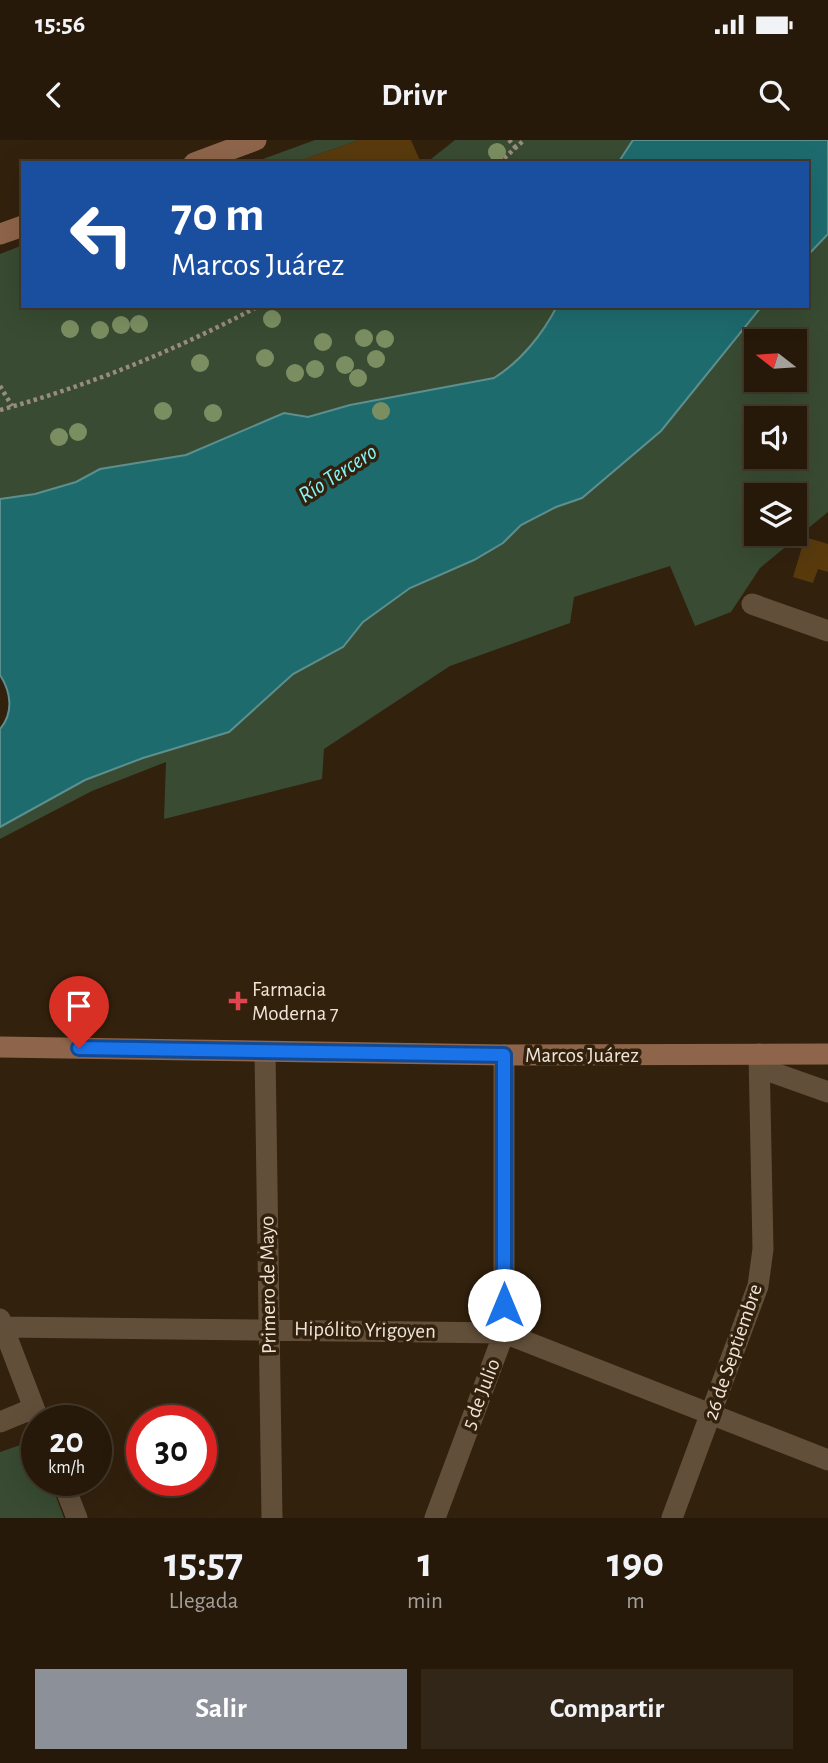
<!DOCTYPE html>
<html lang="es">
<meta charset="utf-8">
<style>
:root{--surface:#26190a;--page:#322618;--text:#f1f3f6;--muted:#a4a09c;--line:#42382b;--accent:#8c9099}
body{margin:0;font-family:"Alegreya Sans",sans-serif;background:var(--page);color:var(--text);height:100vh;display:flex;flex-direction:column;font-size:26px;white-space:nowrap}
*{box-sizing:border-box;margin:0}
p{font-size:23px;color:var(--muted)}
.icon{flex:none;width:38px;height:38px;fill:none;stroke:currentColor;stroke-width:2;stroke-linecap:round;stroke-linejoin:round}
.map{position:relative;height:1378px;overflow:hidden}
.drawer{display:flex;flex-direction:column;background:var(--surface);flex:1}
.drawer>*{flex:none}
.hud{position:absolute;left:21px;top:21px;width:788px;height:147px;border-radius:0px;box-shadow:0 7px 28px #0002,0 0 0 2px var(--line);background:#1a4fa0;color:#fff;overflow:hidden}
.needle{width:46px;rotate:287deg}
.controls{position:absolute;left:744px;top:189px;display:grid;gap:14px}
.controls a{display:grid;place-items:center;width:63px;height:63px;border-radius:0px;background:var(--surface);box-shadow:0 7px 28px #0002,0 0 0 2px var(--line);font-size:35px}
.speed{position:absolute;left:21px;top:1265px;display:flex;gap:14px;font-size:35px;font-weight:700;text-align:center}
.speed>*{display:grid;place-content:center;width:91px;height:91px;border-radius:50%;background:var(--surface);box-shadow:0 7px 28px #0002,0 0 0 2px var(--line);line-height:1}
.speed small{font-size:18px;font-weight:400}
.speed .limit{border:10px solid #d22;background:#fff;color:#111}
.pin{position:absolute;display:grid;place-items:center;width:60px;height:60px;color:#fff;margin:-72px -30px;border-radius:50% 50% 50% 0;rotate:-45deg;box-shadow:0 0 7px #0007}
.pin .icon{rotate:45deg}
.me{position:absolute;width:77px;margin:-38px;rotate:0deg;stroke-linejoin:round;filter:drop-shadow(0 0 5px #0008)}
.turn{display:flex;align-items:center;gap:24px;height:147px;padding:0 35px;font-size:32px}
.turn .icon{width:91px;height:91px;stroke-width:2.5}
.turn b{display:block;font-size:49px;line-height:60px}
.eta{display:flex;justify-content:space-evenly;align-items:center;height:119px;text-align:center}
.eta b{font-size:42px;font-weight:700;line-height:49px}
.cta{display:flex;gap:14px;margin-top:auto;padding:14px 35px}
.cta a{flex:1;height:80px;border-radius:0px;background:var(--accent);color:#fff;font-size:28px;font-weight:700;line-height:80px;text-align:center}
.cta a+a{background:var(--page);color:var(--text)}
.status{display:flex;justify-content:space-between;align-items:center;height:49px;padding:0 35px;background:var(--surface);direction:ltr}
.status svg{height:19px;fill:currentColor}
header{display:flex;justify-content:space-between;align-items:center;height:91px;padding:0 35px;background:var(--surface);font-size:32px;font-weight:700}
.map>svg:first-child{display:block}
.green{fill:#394b32;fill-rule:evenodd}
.water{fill:#1e6b6e;stroke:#5d8f8e;stroke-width:2}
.building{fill:#583a0d}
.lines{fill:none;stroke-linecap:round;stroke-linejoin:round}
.path{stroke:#9a8c7d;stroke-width:4.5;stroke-dasharray:3.5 3.5;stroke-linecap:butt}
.street{stroke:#624f3a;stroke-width:21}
.secondary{stroke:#8e654a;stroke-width:21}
.tree{fill:#7b8e61}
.route-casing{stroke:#114b97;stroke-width:18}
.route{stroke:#1a73e8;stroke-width:12}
.health-dot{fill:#e0444e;stroke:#32210d;stroke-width:2.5}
.labels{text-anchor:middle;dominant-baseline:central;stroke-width:7;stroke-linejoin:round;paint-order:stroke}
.poi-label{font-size:21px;fill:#f0e4d8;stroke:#32210d;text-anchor:start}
.street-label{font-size:21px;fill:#f0e4d8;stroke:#32210d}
.water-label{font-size:23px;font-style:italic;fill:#86f5f9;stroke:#32210d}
</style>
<div class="status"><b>15:56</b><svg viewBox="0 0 49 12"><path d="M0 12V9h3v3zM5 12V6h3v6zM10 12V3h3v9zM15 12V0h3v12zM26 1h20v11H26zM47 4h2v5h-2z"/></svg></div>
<header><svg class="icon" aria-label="back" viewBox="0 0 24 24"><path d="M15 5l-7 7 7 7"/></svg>Drivr<svg class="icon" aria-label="search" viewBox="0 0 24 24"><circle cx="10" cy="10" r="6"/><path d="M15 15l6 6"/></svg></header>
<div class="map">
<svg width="828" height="1378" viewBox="0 0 828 1378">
<rect width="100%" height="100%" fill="#32210d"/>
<path class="green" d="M315,0H359L294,23H252Z
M455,0H633L618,23H426Z
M828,94V372L760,428L731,472L695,486L670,426L574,457L570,483L450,526L324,609L322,639L164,679L166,622L92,651L0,699V687L85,640L143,618L229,592L293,534L343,507L363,482L410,448L503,403L521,385L556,367L582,358L661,291L762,166H807V116ZM756,201H794V240H756ZM756,278H794V317H756ZM756,355H794V394H756Z
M23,105V166H557C543,194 520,221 494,238L350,265L308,277L284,273L186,315L100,329L76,342L35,354L0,359V114Z
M32,1301L37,1307V1340L50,1341L64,1378H0V1312Z"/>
<path class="water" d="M633,0H828V94L807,116V23H618Z
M557,166H762L661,291L582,358L556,367L521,385L503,403L474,420L410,448L363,482L343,507L293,534L229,592L143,618L85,640L0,687V589C14,573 11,552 0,535V359L35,354L76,342L100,329L186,315L284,273L308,277L350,265L494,238C520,222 543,194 557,166Z"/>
<path class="building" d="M359,0H411L421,23H302V20Z
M805,397L828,404V432L818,429L813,443L793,437Z"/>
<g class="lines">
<path class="path" d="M509,0L516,8
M499,23L524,0
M0,246L12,266
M0,270C91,245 176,210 259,166"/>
<path class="street" d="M752,464L828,491
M265,912L272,1378
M760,928L828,952
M0,1179L39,1281
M3,1187L504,1193L828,1320
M0,1282L34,1268
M62,1340L77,1378
M435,1378L504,1193V915
M672,1378L758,1146L763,1109L759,914"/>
<path class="secondary" d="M194,23L256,0
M0,94L23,86
M0,907L504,915L828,914"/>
</g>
<g class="tree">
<circle cx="497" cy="12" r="9"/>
<circle cx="272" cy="179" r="9"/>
<circle cx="139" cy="184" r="9"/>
<circle cx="121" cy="185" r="9"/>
<circle cx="70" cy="189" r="9"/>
<circle cx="100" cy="190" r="9"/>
<circle cx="364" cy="198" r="9"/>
<circle cx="385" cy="199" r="9"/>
<circle cx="323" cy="202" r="9"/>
<circle cx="265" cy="218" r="9"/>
<circle cx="376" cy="219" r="9"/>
<circle cx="200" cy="223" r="9"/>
<circle cx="345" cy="225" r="9"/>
<circle cx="315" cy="229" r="9"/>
<circle cx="295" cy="233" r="9"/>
<circle cx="358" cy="238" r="9"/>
<circle cx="163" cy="271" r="9"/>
<circle cx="381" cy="271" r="9"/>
<circle cx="213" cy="273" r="9"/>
<circle cx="78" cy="292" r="9"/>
<circle cx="59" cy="297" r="9"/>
</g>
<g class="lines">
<g class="route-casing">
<path id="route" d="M79,908L504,915V1165"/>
</g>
<use href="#route" class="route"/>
</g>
<path class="health-dot" d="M234.5 850.5h7v7h7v7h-7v7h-7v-7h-7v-7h7z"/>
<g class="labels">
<g class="poi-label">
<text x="252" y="849">Farmacia<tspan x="252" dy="24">Moderna 7</tspan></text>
</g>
<g class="street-label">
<text x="582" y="915">Marcos Juárez</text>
<text transform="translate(268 1145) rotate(-91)">Primero de Mayo</text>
<text transform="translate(365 1190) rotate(1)">Hipólito Yrigoyen</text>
<text transform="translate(733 1212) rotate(-71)">26 de Septiembre</text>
<text transform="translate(481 1254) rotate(-69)">5 de Julio</text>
</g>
<g class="water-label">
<text transform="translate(338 334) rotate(-33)">Río Tercero</text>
</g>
</g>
</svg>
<div class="controls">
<a><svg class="needle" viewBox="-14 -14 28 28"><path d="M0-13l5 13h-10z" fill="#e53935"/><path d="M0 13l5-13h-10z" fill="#a4a09c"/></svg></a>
<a><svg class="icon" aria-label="sound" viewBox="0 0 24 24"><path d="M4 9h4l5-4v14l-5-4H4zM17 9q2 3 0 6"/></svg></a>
<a><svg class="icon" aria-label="layers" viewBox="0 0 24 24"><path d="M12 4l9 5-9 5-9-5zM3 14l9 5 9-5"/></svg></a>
</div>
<div class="speed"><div>20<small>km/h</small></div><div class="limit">30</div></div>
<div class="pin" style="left:79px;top:908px;background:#d93025"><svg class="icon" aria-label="arrive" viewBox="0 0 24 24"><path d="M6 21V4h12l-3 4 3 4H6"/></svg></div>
<svg class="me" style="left:504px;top:1165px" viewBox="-20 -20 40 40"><circle r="19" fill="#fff"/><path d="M0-13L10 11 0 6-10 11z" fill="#1a73e8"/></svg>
<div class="hud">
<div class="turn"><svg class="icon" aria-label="left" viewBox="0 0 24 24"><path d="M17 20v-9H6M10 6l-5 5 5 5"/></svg><div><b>70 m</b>Marcos Juárez</div></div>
</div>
</div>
<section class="drawer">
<div class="eta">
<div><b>15:57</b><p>Llegada</p></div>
<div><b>1</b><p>min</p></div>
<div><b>190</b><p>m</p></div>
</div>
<div class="cta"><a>Salir</a><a>Compartir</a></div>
</section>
